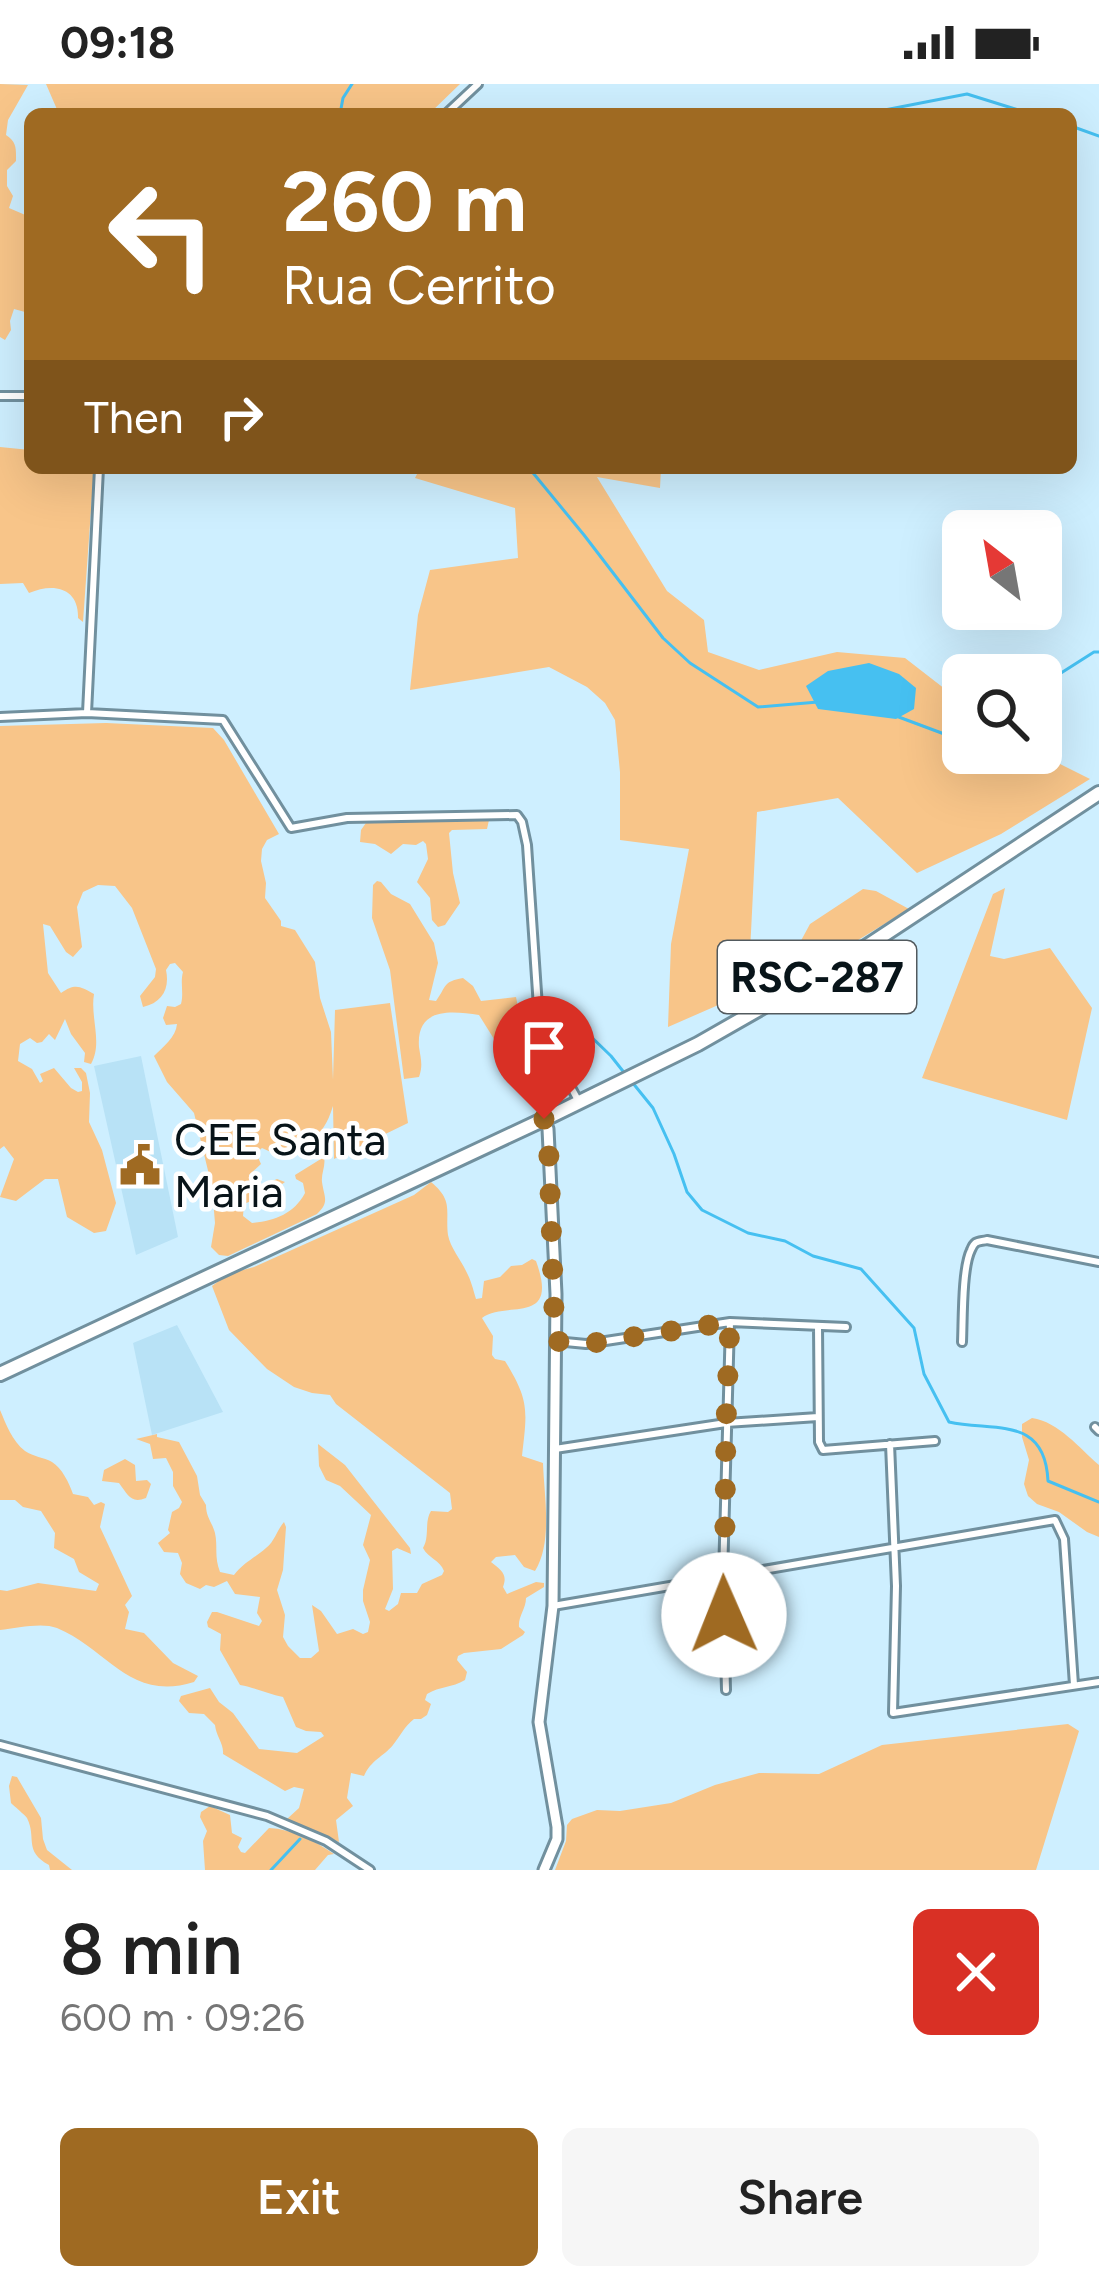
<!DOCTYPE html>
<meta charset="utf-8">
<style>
:root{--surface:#fff;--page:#f6f6f6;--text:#222;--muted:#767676;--accent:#9f6a22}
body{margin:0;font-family:Figtree,sans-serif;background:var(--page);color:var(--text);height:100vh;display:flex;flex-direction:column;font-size:45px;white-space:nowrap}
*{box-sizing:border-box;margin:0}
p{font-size:39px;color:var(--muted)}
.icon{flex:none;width:66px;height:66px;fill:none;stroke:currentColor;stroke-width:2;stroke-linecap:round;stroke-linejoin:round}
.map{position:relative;height:1786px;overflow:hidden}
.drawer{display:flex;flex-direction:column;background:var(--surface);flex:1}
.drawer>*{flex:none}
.top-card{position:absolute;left:24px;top:24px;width:1053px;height:366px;border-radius:18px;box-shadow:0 12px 48px #0002;background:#9f6a22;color:#fff;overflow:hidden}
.needle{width:78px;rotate:329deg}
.controls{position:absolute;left:942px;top:426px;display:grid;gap:24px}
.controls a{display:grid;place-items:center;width:120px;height:120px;border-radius:18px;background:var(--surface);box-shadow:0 12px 48px #0002;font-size:60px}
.pin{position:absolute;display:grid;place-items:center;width:102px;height:102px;color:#fff;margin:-123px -51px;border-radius:50% 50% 50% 0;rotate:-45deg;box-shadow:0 0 12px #0007}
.pin .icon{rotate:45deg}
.me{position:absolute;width:132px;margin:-66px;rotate:359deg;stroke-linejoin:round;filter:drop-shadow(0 0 9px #0008)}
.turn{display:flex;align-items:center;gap:42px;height:252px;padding:0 60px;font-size:54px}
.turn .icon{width:156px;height:156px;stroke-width:2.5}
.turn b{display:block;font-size:84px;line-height:102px}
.then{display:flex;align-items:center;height:114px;padding:0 60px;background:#0003;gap:24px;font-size:45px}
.round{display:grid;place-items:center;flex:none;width:126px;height:126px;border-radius:18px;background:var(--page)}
.head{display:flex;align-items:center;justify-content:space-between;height:204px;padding:0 60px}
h1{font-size:72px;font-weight:600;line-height:90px}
.cta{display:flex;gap:24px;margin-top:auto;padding:24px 60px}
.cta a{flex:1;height:138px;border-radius:18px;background:var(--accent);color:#fff;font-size:48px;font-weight:600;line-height:138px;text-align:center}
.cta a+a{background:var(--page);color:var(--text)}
.status{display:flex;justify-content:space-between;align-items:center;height:84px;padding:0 60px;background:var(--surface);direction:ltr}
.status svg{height:33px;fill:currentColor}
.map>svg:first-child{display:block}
.built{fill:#b8e2f6}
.green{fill:#f8c589}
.water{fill:#46c0f1}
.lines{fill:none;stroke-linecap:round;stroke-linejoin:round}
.stream{stroke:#46c0f1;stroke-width:3}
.street-casing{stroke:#71909e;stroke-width:12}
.secondary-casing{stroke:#71909e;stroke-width:15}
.highway-casing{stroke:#71909e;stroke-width:18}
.street{stroke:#fff;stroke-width:6}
.secondary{stroke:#fff;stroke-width:9}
.highway{stroke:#fff;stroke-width:12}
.route{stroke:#9f6a22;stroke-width:21;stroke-dasharray:0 37.8}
.labels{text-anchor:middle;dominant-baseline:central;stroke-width:9;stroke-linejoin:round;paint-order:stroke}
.shield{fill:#fff;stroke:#525a5e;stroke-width:3}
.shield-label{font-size:42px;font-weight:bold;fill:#081419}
.poi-label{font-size:45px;fill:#081419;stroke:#fff;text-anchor:start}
</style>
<div class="status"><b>09:18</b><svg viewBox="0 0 49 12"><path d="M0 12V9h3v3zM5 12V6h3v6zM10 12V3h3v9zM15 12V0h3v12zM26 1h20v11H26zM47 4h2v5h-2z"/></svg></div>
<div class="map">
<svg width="1099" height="1786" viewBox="0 0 1099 1786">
<rect width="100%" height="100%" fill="#ceefff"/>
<path class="built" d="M141,972L178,1153L136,1171L94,982Z
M177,1241L223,1328L152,1351L133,1259Z"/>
<path class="green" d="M0,0L28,1L8,36L6,51C17,58 16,65 16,77L7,86V102L13,112L9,124L30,133V240L26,237L25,228L14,225L10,237L11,246L5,256L0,253Z
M46,0H460L429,30H59Z
M0,363L30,366V384H94L83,538L78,534C79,504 54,498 29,509L23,499L0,500Z
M420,384H661L660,404L597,393L667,507L704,536L708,568L759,586L837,568L905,574L963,619V669H1041V632L1048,674L1090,695L1001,750L917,789L838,714L757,728L748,908L668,943L671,860L689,765L620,756V688L615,636L605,619L587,603L549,583L410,606L418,531L430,486L518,474L515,424L415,394Z
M106,639L213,644L224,656L279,750L267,756L262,765L261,777L266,799L265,814L281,837V842L295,846L315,878L320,914L331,948L333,996L335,926L390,919L408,1039L334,1075L333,1022C322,1058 307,1058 273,1069L262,1064L256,1069L261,1080L249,1091L250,1097L257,1104L277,1095L285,1098L268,1110L244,1120L243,1132L252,1139C274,1137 294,1130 305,1109L303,1099L296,1095L295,1091L324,1073C326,1082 321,1089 322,1098C324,1113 330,1118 317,1130L228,1172L219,1171L211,1163L215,1139L212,1103L194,1029L167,998L154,972C163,963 176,953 177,940L166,941L163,934L167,922L175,923L181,920C184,909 180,899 183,888L175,879L170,880L166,886C170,905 162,919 143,923L140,912L155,893L156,885L132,824L115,802L98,801L83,808L77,823L82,863L73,873L66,868L50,842L43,840L48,889L61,909C75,899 80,902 94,910C90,934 103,959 91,980L84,978L85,969L71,950L65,935L55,956L49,950L42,958L37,959L30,954L20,960L18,977L32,985L40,999L43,997L40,990L54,984L71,1004L78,1008L82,1007V998L74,984H81L86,989L90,1009L89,1038L102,1066L116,1119L106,1147L94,1149L67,1133L58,1095H45L16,1117L0,1113L14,1075L4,1062L0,1065V642Z
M368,736H489L487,745L452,746L449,749L453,789L460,819L445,841L438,843L432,836L430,814L417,798L428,775L426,760L423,757L416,761L403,760L391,770L375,760L360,758L361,746Z
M377,797L381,798L391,810L410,820L434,859L438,879L429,916L436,917C447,902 442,898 463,894L473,902L481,917L516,913C521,934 513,942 498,955H494L479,931C451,927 416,923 419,963C421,976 423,981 419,993L404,995L390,886L372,834L373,801Z
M1005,804L990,872L1004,875L1050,864L1092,924L1067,1036L922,994L993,810Z
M863,805L876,807L909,825L794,895L797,864L810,840Z
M431,1098C454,1117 445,1127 448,1151C450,1163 461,1176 466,1187C471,1196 473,1205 476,1215L482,1214L484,1197L500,1193L511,1182L522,1181L532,1175L536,1177C560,1243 506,1216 482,1234L493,1252L492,1271L495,1275L505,1277C530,1317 527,1327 522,1372L543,1379C544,1412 553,1458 535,1487L524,1483L515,1471L496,1473L491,1478C501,1486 508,1490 503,1503L507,1510L536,1498L544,1499V1503L526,1514C526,1525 518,1532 519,1543L525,1548L523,1551L501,1565L464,1569L458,1572L457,1576L467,1588L465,1596C452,1604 440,1602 427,1610L425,1616L431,1620L427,1631L421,1635H414C404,1643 401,1651 393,1661C383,1673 371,1676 364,1692L351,1689L347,1714L353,1722L336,1736L339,1758L287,1735L299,1724L304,1705L294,1703L285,1707L223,1670C224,1660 216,1652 215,1641L204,1630L189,1629L179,1617L181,1612L210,1604L219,1618L233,1629L259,1665L297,1669L324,1652L321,1648L306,1647L296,1643L283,1613C268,1610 256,1604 240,1601L220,1566L221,1550L208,1543L207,1538L212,1528H217L259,1542L262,1537L257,1529L260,1513L235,1510L227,1497L214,1503L206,1501L200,1505L186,1499L180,1490L182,1479L178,1469L164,1468L158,1459L170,1449L168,1446L172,1428L179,1424L182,1418L173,1402V1388L166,1374L153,1375L150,1360L136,1355L157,1350V1353L179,1358L197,1392L200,1411L206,1421C206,1433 212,1438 215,1449C218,1463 214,1472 220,1488L234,1491C243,1479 256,1473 266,1464C275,1457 277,1446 284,1438L286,1443L283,1486L277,1506L285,1531L283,1553L288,1562L300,1574H311L319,1567L312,1521L321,1527L337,1550L353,1545L363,1550L368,1548L370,1538L363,1517V1506L370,1476L363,1461L371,1431L340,1402L326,1396L319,1382L318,1360L345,1381L410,1464L411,1470L397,1464L392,1467L393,1505L385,1525L389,1527L398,1520L401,1509H417L422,1500L442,1491L444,1487C440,1476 428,1474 423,1464C430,1452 424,1438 431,1427L448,1428L452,1425L450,1409L336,1320L330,1311L312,1309L294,1303L267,1285L229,1246L212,1202L228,1190L254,1183L414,1111Z
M0,1326C6,1340 12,1357 25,1367C34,1373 43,1373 52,1378C62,1384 69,1399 73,1410L88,1413L94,1421L101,1418L105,1420L100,1443L132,1512L125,1521L129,1528L125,1545L144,1549L173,1579L198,1592L194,1598C130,1618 109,1566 57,1544C42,1538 17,1544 0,1546V1506L7,1507L38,1499L96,1507L99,1500L79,1488L74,1475L54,1464L55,1449L41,1427L23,1423L15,1416H0Z
M1032,1334C1059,1338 1079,1364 1099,1381V1453L1087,1448L1059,1428L1037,1420L1028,1412L1024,1400L1029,1376L1022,1353V1340Z
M125,1375L135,1381L136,1397L147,1396L151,1400L146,1414C131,1420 128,1411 119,1399L102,1397L104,1386Z
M1068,1640L1079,1647L1036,1786H555L566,1757L567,1741L572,1735L597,1726L620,1727L671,1719L715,1701L759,1689L819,1690L882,1661Z
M12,1692L17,1693L41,1734L43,1755L47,1766L72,1786H50L49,1781C23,1767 37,1754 27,1734C26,1732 13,1721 11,1719L9,1702Z
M210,1722L230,1731L232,1749L242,1754L238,1763L241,1768L245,1769L269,1744C292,1745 315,1757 334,1770L328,1771L315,1786H205L203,1757L207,1747L200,1733L201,1728Z"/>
<path class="water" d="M869,579L899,590L916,604L914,625L896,635L818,625L806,602L828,587Z"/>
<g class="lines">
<path class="stream" d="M340,30L343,14L352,0
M864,30L967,10L1031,30
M1071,42L1099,52
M529,384L584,451L663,554L690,579L758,623L818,618
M1041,616L1061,589L1094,568H1099
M896,632L963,657
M579,941L611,972L626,991
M632,998L653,1024L674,1070L687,1108L702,1126L748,1149L785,1157L813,1172L861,1185L914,1244L924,1290L949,1338C994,1348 1045,1331 1048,1397L1099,1418
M271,1786L300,1755"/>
<g class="street-casing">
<path id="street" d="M446,30L478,0
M0,312H30
M87,629L99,384
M0,633L87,629L223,636L291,744L347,734L517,731L522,738L527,761L542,982L567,996L579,1018
M818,1242L819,1358L823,1366L935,1357
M555,1257L586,1260L730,1238L846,1243
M962,1258C963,1236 962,1184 971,1166C975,1156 978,1158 987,1156L1099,1178
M1095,1343L1099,1347
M890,1360L896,1502L893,1629L1099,1598
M555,1365L726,1339L818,1333
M553,1522L1055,1436L1064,1455L1074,1601
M726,1606L723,1493L730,1238
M0,1661L267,1732L326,1757L370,1786"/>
</g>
<g class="secondary-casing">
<path id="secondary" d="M544,1035L548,1045L556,1210L553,1522L539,1638L557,1743V1755L544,1786"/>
</g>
<g class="highway-casing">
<path id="highway" d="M0,1290L551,1032L698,960L852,872L1099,709"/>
</g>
<use href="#street" class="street"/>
<use href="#secondary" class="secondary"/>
<use href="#highway" class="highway"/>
</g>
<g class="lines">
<path class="route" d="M544,1035L548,1045L555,1257L586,1260L730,1238L726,1339L724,1531"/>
</g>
<defs>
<g id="civic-bare" transform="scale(3.24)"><path d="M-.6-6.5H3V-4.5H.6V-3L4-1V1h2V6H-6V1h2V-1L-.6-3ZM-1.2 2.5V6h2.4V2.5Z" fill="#9f6a22" stroke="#fff" stroke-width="2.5" paint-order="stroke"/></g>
</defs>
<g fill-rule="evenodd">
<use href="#civic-bare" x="140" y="1081"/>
</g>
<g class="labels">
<rect class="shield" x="718" y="857" width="198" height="72" rx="9"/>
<g class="shield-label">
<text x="817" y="893">RSC-287</text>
</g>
<g class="poi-label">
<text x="174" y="1055">CEE Santa<tspan x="174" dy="52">Maria</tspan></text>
</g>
</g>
</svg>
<div class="controls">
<a><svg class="needle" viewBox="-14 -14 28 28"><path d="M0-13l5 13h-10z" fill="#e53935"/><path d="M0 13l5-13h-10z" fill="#767676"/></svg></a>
<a><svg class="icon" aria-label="search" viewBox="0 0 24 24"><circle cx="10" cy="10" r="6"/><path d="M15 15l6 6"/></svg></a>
</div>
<div class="pin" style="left:544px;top:1035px;background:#d93025"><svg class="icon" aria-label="arrive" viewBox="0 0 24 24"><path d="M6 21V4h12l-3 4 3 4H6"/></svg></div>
<svg class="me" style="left:724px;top:1531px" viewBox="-20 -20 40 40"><circle r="19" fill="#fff"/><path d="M0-13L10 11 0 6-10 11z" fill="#9f6a22"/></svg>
<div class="top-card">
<div class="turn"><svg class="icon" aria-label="left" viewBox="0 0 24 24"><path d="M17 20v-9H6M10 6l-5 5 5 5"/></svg><div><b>260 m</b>Rua Cerrito</div></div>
<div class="then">Then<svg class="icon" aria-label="right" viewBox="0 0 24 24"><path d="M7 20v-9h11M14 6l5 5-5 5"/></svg></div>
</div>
</div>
<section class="drawer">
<div class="head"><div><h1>8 min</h1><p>600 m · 09:26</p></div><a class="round" style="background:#d93025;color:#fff"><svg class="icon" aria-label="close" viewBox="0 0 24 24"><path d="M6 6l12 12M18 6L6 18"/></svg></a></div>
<div class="cta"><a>Exit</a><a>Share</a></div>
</section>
